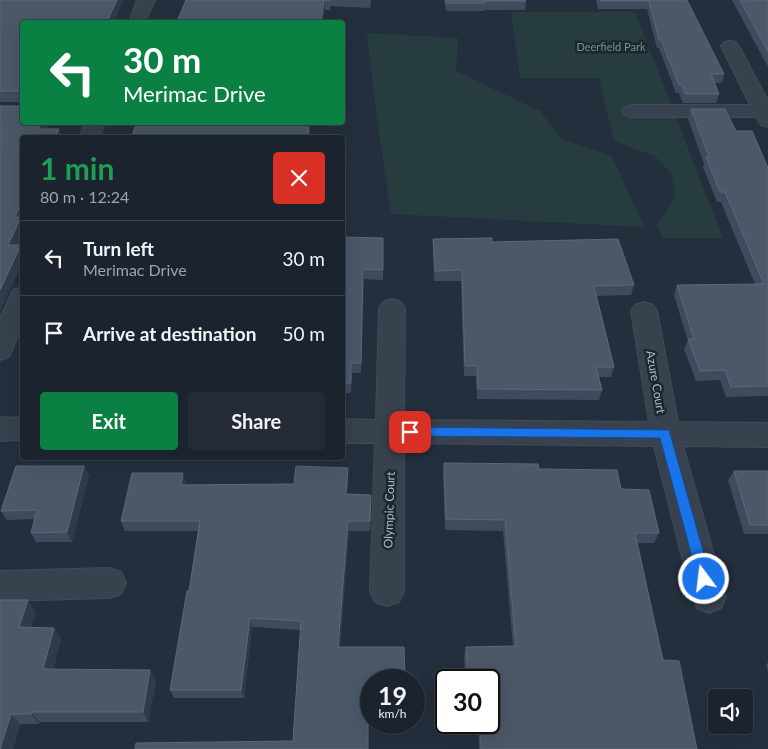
<!DOCTYPE html>
<meta charset="utf-8">
<style>
:root{--surface:#1b232e;--page:#242b36;--text:#f1f3f6;--muted:#a0a4aa;--line:#39404a;--accent:#0b8043}
body{margin:0;font-family:Lato,sans-serif;background:var(--page);color:var(--text);height:100vh;display:flex;flex-direction:column;font-size:19px;white-space:nowrap}
*{box-sizing:border-box;margin:0}
p{font-size:16px;color:var(--muted)}
.icon{flex:none;width:28px;height:28px;fill:none;stroke:currentColor;stroke-width:2;stroke-linecap:round;stroke-linejoin:round}
.map{position:relative;flex:1;overflow:hidden}
.panel{position:absolute;left:20px;top:135px;width:325px;height:325px;display:flex;flex-direction:column;background:var(--surface);border-radius:5px;box-shadow:0 5px 20px #0002,0 0 0 1px var(--line)}
.panel>*{flex:none}
.guide{position:absolute;left:20px;top:20px;width:325px;height:105px;border-radius:5px;box-shadow:0 5px 20px #0002,0 0 0 1px var(--line);background:#0b8043;color:#fff;overflow:hidden}
.buttons{position:absolute;left:708px;top:689px;display:grid;gap:10px}
.buttons a{display:grid;place-items:center;width:45px;height:45px;border-radius:5px;background:var(--surface);box-shadow:0 5px 20px #0002,0 0 0 1px var(--line);font-size:25px}
.speed{position:absolute;left:360px;top:669px;display:flex;gap:10px;font-size:25px;font-weight:700;text-align:center}
.speed>*{display:grid;place-content:center;width:65px;height:65px;border-radius:50%;background:var(--surface);box-shadow:0 5px 20px #0002,0 0 0 1px var(--line);line-height:1}
.speed small{font-size:12px;font-weight:400}
.speed .limit{border:2px solid #111;border-radius:8px;background:#fff;color:#111}
.pin{position:absolute;display:grid;place-items:center;width:42px;height:42px;color:#fff;margin:-21px;border-radius:10px;box-shadow:0 2px 8px #0006}
.me{position:absolute;width:55px;margin:-28px;rotate:345deg;stroke-linejoin:round;filter:drop-shadow(0 0 4px #0008)}
.turn{display:flex;align-items:center;gap:18px;height:105px;padding:0 20px;font-size:22px}
.turn .icon{width:65px;height:65px;stroke-width:2.5}
.turn b{display:block;font-size:35px;line-height:42px}
.round{display:grid;place-items:center;flex:none;width:52px;height:52px;border-radius:5px;background:var(--page)}
.headline{display:flex;align-items:center;justify-content:space-between;height:85px;padding:0 20px}
h1{font-size:30px;font-weight:700;line-height:38px;color:#1e9e55}
.action{display:flex;gap:10px;margin-top:auto;padding:10px 20px}
.action a{flex:1;height:58px;border-radius:5px;background:var(--accent);color:#fff;font-size:20px;font-weight:700;line-height:58px;text-align:center}
.action a+a{background:var(--page);color:var(--text)}
ul{padding:0;list-style:none}
li{display:flex;align-items:center;gap:15px;height:75px;padding:0 20px;border-top:1px solid var(--line)}
li div{flex:1}
li b{display:block;font-size:19px}
li em{font-style:normal}
.map>svg:first-child{display:block}
.green{fill:#263c3f}
.lines{fill:none;stroke-linecap:round;stroke-linejoin:round}
.minor-casing{stroke:#414a57;stroke-width:2}
.minor{fill:#38414e;fill-rule:evenodd}
.wall{fill:#3f4b5c}
.shaded-wall{fill:#2f3b4b}
.building{fill:#4b5868;stroke:#5c6777}
.route{fill:#1a73e8;stroke:#114b97}
.labels{text-anchor:middle;dominant-baseline:central;stroke-width:5;stroke-linejoin:round;paint-order:stroke}
.far-park-label{font-size:11px;fill:#6b9a76;stroke:#1d2633}
.street-label{font-size:12px;fill:#b4bcc9;stroke:#1d2633}
</style>
<div class="map">
<svg width="768" height="749" viewBox="0 0 768 749">
<rect width="100%" height="100%" fill="#242f3e"/>
<path class="green" d="M511,12H635L723,238H663L657,225L675,198L672,175L655,156L614,141L599,78H520Z
M367,33L458,38L456,71L540,111L562,139L612,156L644,227L391,214L374,97Z"/>
<g class="lines">
<g class="minor-casing">
<path id="minor" d="M137,0H155L145,22H129Z
M730,41L736,42L739,46L768,101V127L761,125L756,117H632L625,115L622,111L625,107L632,105H750L721,46L724,42Z
M85,122H105L100,138H79Z
M22,287V327L9,357L0,360V318L13,290Z
M392,299L401,302L405,308L404,420L649,422L631,311L635,305L644,302L653,305L657,311L678,422L768,423V447L683,446L726,597L721,608L709,613L697,608L692,597L654,446L404,443V591L399,602L387,606L375,602L370,591L375,443H342V419L376,420L379,308L383,302Z
M0,417L22,418V440L0,441Z
M109,568L121,572L126,583L121,594L109,598L0,601V571Z"/>
</g>
<use href="#minor" class="minor"/>
</g>
<path class="wall" d="M0,0L22,22L47,129H59L62,138H22V233L18,245H21L22,248V263L0,311V106H20V102H0Z
M186,0H371L370,8L330,6V10H325L323,22H179L178,19Z
M444,0H525L526,1L525,10H484V11H446Z
M596,0H687L724,74L722,83H714L719,94L716,103H683L679,93H676L659,48H657L647,9H598Z
M732,0H768V67Z
M691,109L736,131L768,168V396L726,397L720,380L696,381L684,349L688,341L674,295L677,285L755,284L721,202H717L703,167L704,164L688,119Z
M342,237L383,238V280L364,279L361,373H352L351,393H342Z
M433,239L492,242L634,285L631,295L596,296L614,367L611,377H599L602,390L599,400L477,399L476,376H464L461,281H434L433,249Z
M444,463L539,469L621,489L659,533L654,543H637L663,660L697,749H479L478,725H468V722H489V680H465L464,657L466,647L513,646L503,531L445,530L443,474Z
M84,466L89,475L72,542H36L31,533L34,519L7,520L1,511Z
M734,471H768V534H744L728,480Z
M348,478L347,494L371,505L370,531H349L340,647L371,680V722H405V726H369L293,741L301,630L252,627L244,698H174L170,690L189,591L198,531H125L121,521L186,483V485L294,484Z
M0,600L36,612L31,627L54,628L61,639L53,669L156,681L148,722H40L39,724H20L13,749Z
M768,662V672L766,665Z"/>
<path class="shaded-wall" d="M117,0H123L114,22H107Z
M324,0L325,10L323,22H321Z
M41,122H50L43,138L38,129Z
M310,122V138H308Z
M59,129L62,138H55Z
M22,200V233L13,255L8,245L15,217Z
M21,245L22,248V263L0,311V290Z
M363,269L364,279L361,373V363Z
M351,363L352,373L351,393Z
M84,466L89,475L72,542L67,532Z
M348,468V478L346,504V494Z
M183,473L186,483L184,495L181,485Z
M348,521L349,531L339,656L338,647Z
M28,600L36,612L28,638L19,627Z
M250,618L252,627L244,698L241,690Z
M54,628L61,639L51,680L43,669Z
M150,670L156,681L148,722L143,712Z
M31,712L40,722L39,724L31,714Z
M11,714L20,724L13,749H0Z"/>
<path class="building" d="M0,0H117L107,22H22V122H41L38,129H59L55,138H22V200L15,217H21L8,245H21L0,290V106H20V91H0Z
M186,0H330H324L321,22H181L183,19H178Z
M446,0H525L526,1H484L485,3H446Z
M600,0H687L724,74H711L719,94H685L682,85H679L661,40H659L649,1H600Z
M740,0H768V52Z
M691,109H725L736,131H752L768,168V386L731,387L725,370L700,371L688,339H694L677,285L764,284L725,192H720L706,157H709Z
M137,122H309L308,138H131Z
M342,237L383,238V270L363,269L361,363H351V383H342Z
M492,238V242L618,239L634,285L594,286L614,367H596L602,390L478,389L477,366H465L462,270L435,271L433,239Z
M444,463L538,464L539,469L617,470L621,489L649,490L659,533H635L663,660L679,661L697,749H481L480,722H489V680H468L466,647L516,646L505,520L446,519Z
M16,466H84L67,532L31,533L37,510L1,511Z
M296,466L348,468L346,494L371,495L370,521H348L338,647H404L405,680H371V719H368V749H135L136,743L293,741L301,621L250,618L241,690H170L187,591H189L200,521H121L132,473H183L181,485L294,484Z
M734,471H768V525H750Z
M0,600H28L19,627L54,628L43,669L150,670L143,712H31V714H11L0,749Z"/>
<path class="route" d="M410,427L669,430L711,579L709,584L704,585L700,584L698,579L660,438L410,436L406,435L404,432L406,428Z"/>
<g class="labels">
<g class="far-park-label">
<text x="611" y="46">Deerfield Park</text>
</g>
<g class="street-label">
<text transform="translate(656 382) rotate(80)">Azure Court</text>
<text transform="translate(389 510) rotate(-88)">Olympic Court</text>
</g>
</g>
</svg>
<div class="buttons">
<a><svg class="icon" aria-label="sound" viewBox="0 0 24 24"><path d="M4 9h4l5-4v14l-5-4H4zM17 9q2 3 0 6"/></svg></a>
</div>
<div class="speed"><div>19<small>km/h</small></div><div class="limit">30</div></div>
<div class="pin" style="left:410px;top:432px;background:#d93025"><svg class="icon" aria-label="arrive" viewBox="0 0 24 24"><path d="M6 21V4h12l-3 4 3 4H6"/></svg></div>
<svg class="me" style="left:704px;top:579px" viewBox="-20 -20 40 40"><circle r="17" fill="#1a73e8" stroke="#fff" stroke-width="3"/><path d="M0-11L8 9 0 5-8 9z" fill="#fff"/></svg>
<div class="guide">
<div class="turn"><svg class="icon" aria-label="left" viewBox="0 0 24 24"><path d="M17 20v-9H6M10 6l-5 5 5 5"/></svg><div><b>30 m</b>Merimac Drive</div></div>
</div>
<section class="panel">
<div class="headline"><div><h1>1 min</h1><p>80 m · 12:24</p></div><a class="round" style="background:#d93025;color:#fff"><svg class="icon" aria-label="close" viewBox="0 0 24 24"><path d="M6 6l12 12M18 6L6 18"/></svg></a></div>
<ul>
<li><svg class="icon" aria-label="left" viewBox="0 0 24 24"><path d="M17 20v-9H6M10 6l-5 5 5 5"/></svg><div><b>Turn left</b><p>Merimac Drive</p></div><em>30 m</em></li>
<li><svg class="icon" aria-label="arrive" viewBox="0 0 24 24"><path d="M6 21V4h12l-3 4 3 4H6"/></svg><div><b>Arrive at destination</b></div><em>50 m</em></li>
</ul>
<div class="action"><a>Exit</a><a>Share</a></div>
</section>
</div>
